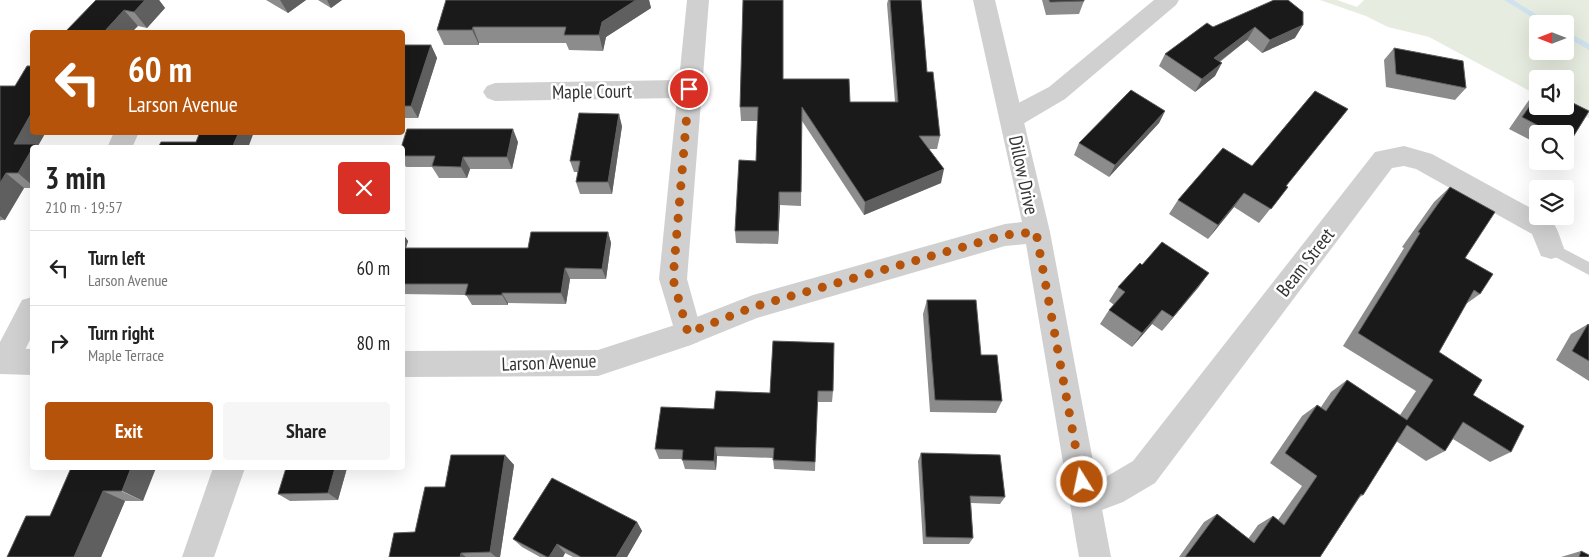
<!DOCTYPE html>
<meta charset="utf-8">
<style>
:root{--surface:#fff;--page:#f6f6f6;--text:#222;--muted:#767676;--line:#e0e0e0;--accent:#b45309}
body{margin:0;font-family:"PT Sans Narrow",sans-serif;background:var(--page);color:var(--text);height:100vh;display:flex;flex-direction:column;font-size:19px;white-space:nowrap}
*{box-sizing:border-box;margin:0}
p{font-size:16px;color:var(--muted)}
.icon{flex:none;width:28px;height:28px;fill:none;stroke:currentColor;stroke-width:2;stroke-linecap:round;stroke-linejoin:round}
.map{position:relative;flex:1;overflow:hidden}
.side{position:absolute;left:30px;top:145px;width:375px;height:325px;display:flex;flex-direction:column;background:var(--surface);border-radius:5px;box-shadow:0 5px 20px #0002}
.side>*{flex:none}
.guide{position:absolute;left:30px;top:30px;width:375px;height:105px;border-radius:5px;box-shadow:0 5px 20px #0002;background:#b45309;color:#fff;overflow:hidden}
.needle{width:32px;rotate:270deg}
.fabs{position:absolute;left:1529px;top:15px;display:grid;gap:10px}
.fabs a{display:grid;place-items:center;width:45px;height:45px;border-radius:5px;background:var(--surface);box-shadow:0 5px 20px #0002;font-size:25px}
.pin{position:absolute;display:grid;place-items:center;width:42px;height:42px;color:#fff;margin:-21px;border:2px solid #fff;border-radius:50%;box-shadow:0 1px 5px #0007}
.me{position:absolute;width:55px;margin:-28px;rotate:350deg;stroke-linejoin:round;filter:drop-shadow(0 0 4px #0008)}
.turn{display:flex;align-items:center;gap:18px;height:105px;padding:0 15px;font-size:22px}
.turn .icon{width:65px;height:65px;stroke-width:2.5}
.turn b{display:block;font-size:35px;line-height:42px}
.round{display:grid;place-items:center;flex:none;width:52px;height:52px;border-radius:5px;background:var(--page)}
.head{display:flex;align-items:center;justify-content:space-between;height:85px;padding:0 15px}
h1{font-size:30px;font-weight:600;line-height:38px}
.button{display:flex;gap:10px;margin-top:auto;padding:10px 15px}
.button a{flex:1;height:58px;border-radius:5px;background:var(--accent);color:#fff;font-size:20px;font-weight:600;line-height:58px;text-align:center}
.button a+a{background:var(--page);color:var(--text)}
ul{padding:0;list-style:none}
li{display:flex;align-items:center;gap:15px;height:75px;padding:0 15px;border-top:1px solid var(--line)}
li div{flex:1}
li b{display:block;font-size:19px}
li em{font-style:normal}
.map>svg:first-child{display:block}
.green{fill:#e6ecdf;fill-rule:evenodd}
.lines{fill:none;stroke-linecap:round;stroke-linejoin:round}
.stream{fill:#cfe2ee;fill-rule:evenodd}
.service{fill:#d0d0d0;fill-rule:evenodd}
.minor{fill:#d0d0d0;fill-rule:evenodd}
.tertiary{fill:#d0d0d0;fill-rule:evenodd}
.wall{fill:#8c8c8c}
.shaded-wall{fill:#5f5f5f}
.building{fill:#1a1a1a;stroke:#5f5f5f}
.route{stroke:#b45309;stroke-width:9;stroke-dasharray:0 16.2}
.labels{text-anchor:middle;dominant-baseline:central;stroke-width:5;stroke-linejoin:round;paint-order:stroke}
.street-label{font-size:19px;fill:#333;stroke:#fff}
</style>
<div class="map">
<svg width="1589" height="557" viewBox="0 0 1589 557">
<rect width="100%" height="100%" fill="#fff"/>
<path class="green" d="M1320,0H1337L1357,7L1364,0H1589V118L1562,108L1565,106V79H1538L1537,95L1429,37L1388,27L1366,16ZM1538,24H1565V51H1538Z"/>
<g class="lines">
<path class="stream" d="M1504,0H1513L1552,24H1543Z
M1565,30L1589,44V50L1565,36Z"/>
<path class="service" d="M1551,242L1589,262V275L1546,252L1544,248L1546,244Z"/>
<path class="minor" d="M687,0H709L687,279L702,333L698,342L688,346L678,342L659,279L677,98L495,101L487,98L483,92L487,86L495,83L679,80Z
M1154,0H1179L1176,5L1065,99L1021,125L1012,127L1003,125L1000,118L1003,111L1049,87Z
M114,132H139L132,148H107Z
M1404,146L1432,154L1538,212V216C1556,216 1558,233 1564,248L1561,256L1551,259L1541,256L1532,234L1416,169L1404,166L1392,168L1155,483L1123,502L1086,516L1075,511L1070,500L1075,489L1104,478L1133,461L1375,152Z
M32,297V336L15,370L5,374L0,372V342L22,300Z
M213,468H245L214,557H182Z"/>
<path class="tertiary" d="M973,0H995L1050,232L1111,557H1079L1026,244L1005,246L757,318L688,346L598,376L402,377V351L598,350L684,322L753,295L1005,224L1022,222Z
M0,348L32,349V375L0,374Z"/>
</g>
<path class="wall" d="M96,0H159L165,8L147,28L138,26Z
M266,0H306L288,13Z
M318,0H342L331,8Z
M446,0H649L651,8L606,37L603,51L569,50L566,43H479V45H444L437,30Z
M888,0H921L927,72L940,136L937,149H929L941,183L864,215L802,121L801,206L780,205L778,244L736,243L735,231L756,161L757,121H741L740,107L783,79L850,102H895L887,4Z
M1042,0H1084V1L1079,14L1046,15Z
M1274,0L1295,38L1262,53L1247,40L1220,62L1215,76L1195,92L1159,66L1165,54L1213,27Z
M402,45H431L437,58L418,118H402Z
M1394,48L1466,88L1455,100L1386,87L1384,60Z
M0,86L38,146L40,148H32V188H24L5,220H1L0,221Z
M1538,92V106H1565V99L1589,112L1570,142L1565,146V134H1538V144L1509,129L1529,100Z
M1165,111L1159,123L1109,177L1074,155L1079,143Z
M622,126L612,194H580L576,182L578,172H574L570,161Z
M518,142L512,169H470L467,178H439L432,167H406L402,161V148Z
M1286,186L1288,187L1259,223L1234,207L1208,239L1169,214L1178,200Z
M1450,187L1465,258L1480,294L1466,304L1439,352L1473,395L1511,452L1490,462L1453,439L1445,451L1426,461L1396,441L1363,495L1360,497L1320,557H1179L1204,522L1217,514L1248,539L1258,525L1273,516L1278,520L1302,486L1270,463L1302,416L1317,405L1321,407L1331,392L1347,380L1400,415L1416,391L1343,346L1404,248L1402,247L1434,202Z
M608,232L611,243L606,279H570L566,304L508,303V305H472L466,295L402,294V233L408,241L406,248H528Z
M1142,265L1209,273L1162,331L1152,324L1132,347L1100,324L1109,310L1114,305L1109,301L1118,287Z
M927,300L981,355L1002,401L996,413L930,412L923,314Z
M1588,324L1589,325V381L1556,360L1571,334Z
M773,341L833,391L832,402H817L815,471L774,469L773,458L717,456L716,470L685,469L682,459H659L655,449L714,409L770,393Z
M921,453L1005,497L1000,504L971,503L973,538L969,544H923L918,461Z
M505,455L514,465L500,557H389L415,532L445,487Z
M71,468L143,501H125L101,557H7L50,516Z
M286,468H347L338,500L290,501L278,494Z
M637,522L642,531L627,557H573L565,553L563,557H540L522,547L513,539Z
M1581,551L1589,557H1561Z"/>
<path class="shaded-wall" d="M145,0H159L165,8L147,28L134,12Z
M280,0H306L288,13Z
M327,0H342L331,8Z
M636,0H649L651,8L606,37L603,51L599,35L602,22Z
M124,10L138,26L132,32H104Z
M1303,25L1295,38L1262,53L1270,40Z
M473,27L479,43V45L472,30Z
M1255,27L1247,40L1207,71L1214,58Z
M431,45L437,58L418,118L411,106Z
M1222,63L1215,76L1195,92L1202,79Z
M1165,111L1159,123L1109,177L1115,165Z
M32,112V132H46L38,146L40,148H32V185L18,173L14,144Z
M619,114L622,126L612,194L608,182Z
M513,129L518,142L512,169L507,157Z
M239,132H254L248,148H232Z
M463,157L470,169L467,178L461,167Z
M944,169L941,183L864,215L865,202Z
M6,173L24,188L5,220L0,216V183Z
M779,192L780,205L778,244V231Z
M1244,193L1234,207L1208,239L1218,225Z
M608,232L611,243L606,279L602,269Z
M402,233L408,241L403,259L402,258Z
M565,268L570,279L566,304L561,293Z
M1209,273L1198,288L1162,331L1173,317Z
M502,293L508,303V305L502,295Z
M1162,310L1152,324L1132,347L1142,333Z
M715,447L717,456L716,470L714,461Z
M505,455L514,465L500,557H496L490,552Z
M131,468H156L143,501L122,491Z
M335,468H347L338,500L328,493Z
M103,491L125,501L101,557H74Z
M637,522L642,531L627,557H616Z
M557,544L565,553L563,557H549Z
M461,553L466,557H460Z"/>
<path class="building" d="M96,0H145L134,12L124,10L104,32H65Z
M446,0H636L602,22L599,35H564L566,27H473L472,30H437Z
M743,0H783V79H849L850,102H898L890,0H921L927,72H933L940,136H919L944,169L865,202L802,107L801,192H779L778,231H735L739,160L756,161L758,107H740Z
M1049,0H1084V1L1050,2Z
M1274,0H1288L1303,12V25L1270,40L1255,27L1214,58L1222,63L1202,79L1165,54L1207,23L1213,27Z
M402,45H431L411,106H402Z
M1394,48L1463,61L1466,88L1396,74Z
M27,66H32V112L14,144H36L33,148H32V149L18,173H6L0,183V86H15Z
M1131,90L1165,111L1115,165L1079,143Z
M1315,91L1348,109L1286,186L1288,187L1271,209L1244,193L1218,225L1178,200L1223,148L1252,166Z
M1538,94V106H1565V99L1589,111L1570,142L1565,139V134H1554L1522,117Z
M579,113L619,114L608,182H576L580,161H570Z
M407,129H513L507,157H463L461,167L432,166L435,156H402V148H401Z
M200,132H239L232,148H158L161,142H196Z
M1450,187L1495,212L1465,258L1493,274L1480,294L1474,290L1439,352L1482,380L1473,395L1524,426L1511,452L1463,422L1445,451L1407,425L1363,495L1361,494L1320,557H1185L1217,514L1254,543L1273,516L1284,525L1317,476L1285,453L1317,405L1326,411L1347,380L1407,420L1433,380L1358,333L1420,233L1418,232Z
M531,232H608L602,269L565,268L561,293H502V295H465L468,284H402V248H528Z
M1162,242L1209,273L1173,317L1162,310L1142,333L1109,310L1125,292L1118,287L1140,263L1142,265Z
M927,300H976L981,355H997L1002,401L935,400Z
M1588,324L1589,325V361L1572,351Z
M773,341L834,343L833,391H818L815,462L773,460L774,448L715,447L714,461L682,460L683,450L655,449L661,407L714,409L716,391L770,393Z
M921,453L1000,455L1005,497L970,496L973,538L926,537Z
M451,455H505L490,552L461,553L460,557H389L394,533L415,532L425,487H445Z
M71,468H131L122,491H103L74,557H7L26,516H50Z
M286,468H335L328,493L278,494Z
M552,478L637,522L616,557H581L557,544L549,557H547L513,539Z
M1581,551L1589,555V557H1579Z"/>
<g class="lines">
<path class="route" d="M689,89L673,279L688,333L753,307L1005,235L1036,232L1082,482"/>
</g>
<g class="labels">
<g class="street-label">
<text transform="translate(592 91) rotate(-1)">Maple Court</text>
<text transform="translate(1024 175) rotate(78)">Dillow Drive</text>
<text transform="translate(1305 262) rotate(-52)">Beam Street</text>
<text transform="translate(549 362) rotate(-2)">Larson Avenue</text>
</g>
</g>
</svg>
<div class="fabs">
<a><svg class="needle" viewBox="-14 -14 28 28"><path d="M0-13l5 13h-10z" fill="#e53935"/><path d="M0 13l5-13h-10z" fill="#767676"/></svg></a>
<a><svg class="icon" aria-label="sound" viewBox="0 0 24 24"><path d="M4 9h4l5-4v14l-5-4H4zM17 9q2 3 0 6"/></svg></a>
<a><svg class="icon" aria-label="search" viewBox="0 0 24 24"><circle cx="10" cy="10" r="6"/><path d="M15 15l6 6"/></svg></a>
<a><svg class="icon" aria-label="layers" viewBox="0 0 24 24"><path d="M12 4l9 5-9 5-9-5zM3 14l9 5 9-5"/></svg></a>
</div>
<div class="pin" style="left:689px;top:89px;background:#d93025"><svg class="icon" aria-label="arrive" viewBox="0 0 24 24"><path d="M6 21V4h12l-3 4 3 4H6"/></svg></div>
<svg class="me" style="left:1082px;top:482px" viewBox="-20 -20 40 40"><circle r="17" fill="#b45309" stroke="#fff" stroke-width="3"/><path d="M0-11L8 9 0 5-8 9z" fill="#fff"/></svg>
<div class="guide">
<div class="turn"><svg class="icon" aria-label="left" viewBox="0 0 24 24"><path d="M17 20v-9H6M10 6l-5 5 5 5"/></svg><div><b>60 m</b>Larson Avenue</div></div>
</div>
<section class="side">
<div class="head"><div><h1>3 min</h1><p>210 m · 19:57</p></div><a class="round" style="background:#d93025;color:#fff"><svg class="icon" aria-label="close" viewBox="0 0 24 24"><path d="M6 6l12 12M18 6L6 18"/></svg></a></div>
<ul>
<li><svg class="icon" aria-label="left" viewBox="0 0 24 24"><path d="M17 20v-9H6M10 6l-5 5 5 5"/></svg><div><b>Turn left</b><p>Larson Avenue</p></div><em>60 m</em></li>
<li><svg class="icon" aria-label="right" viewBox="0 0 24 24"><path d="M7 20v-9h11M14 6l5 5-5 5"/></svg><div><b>Turn right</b><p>Maple Terrace</p></div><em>80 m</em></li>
</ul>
<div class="button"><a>Exit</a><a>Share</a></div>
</section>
</div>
